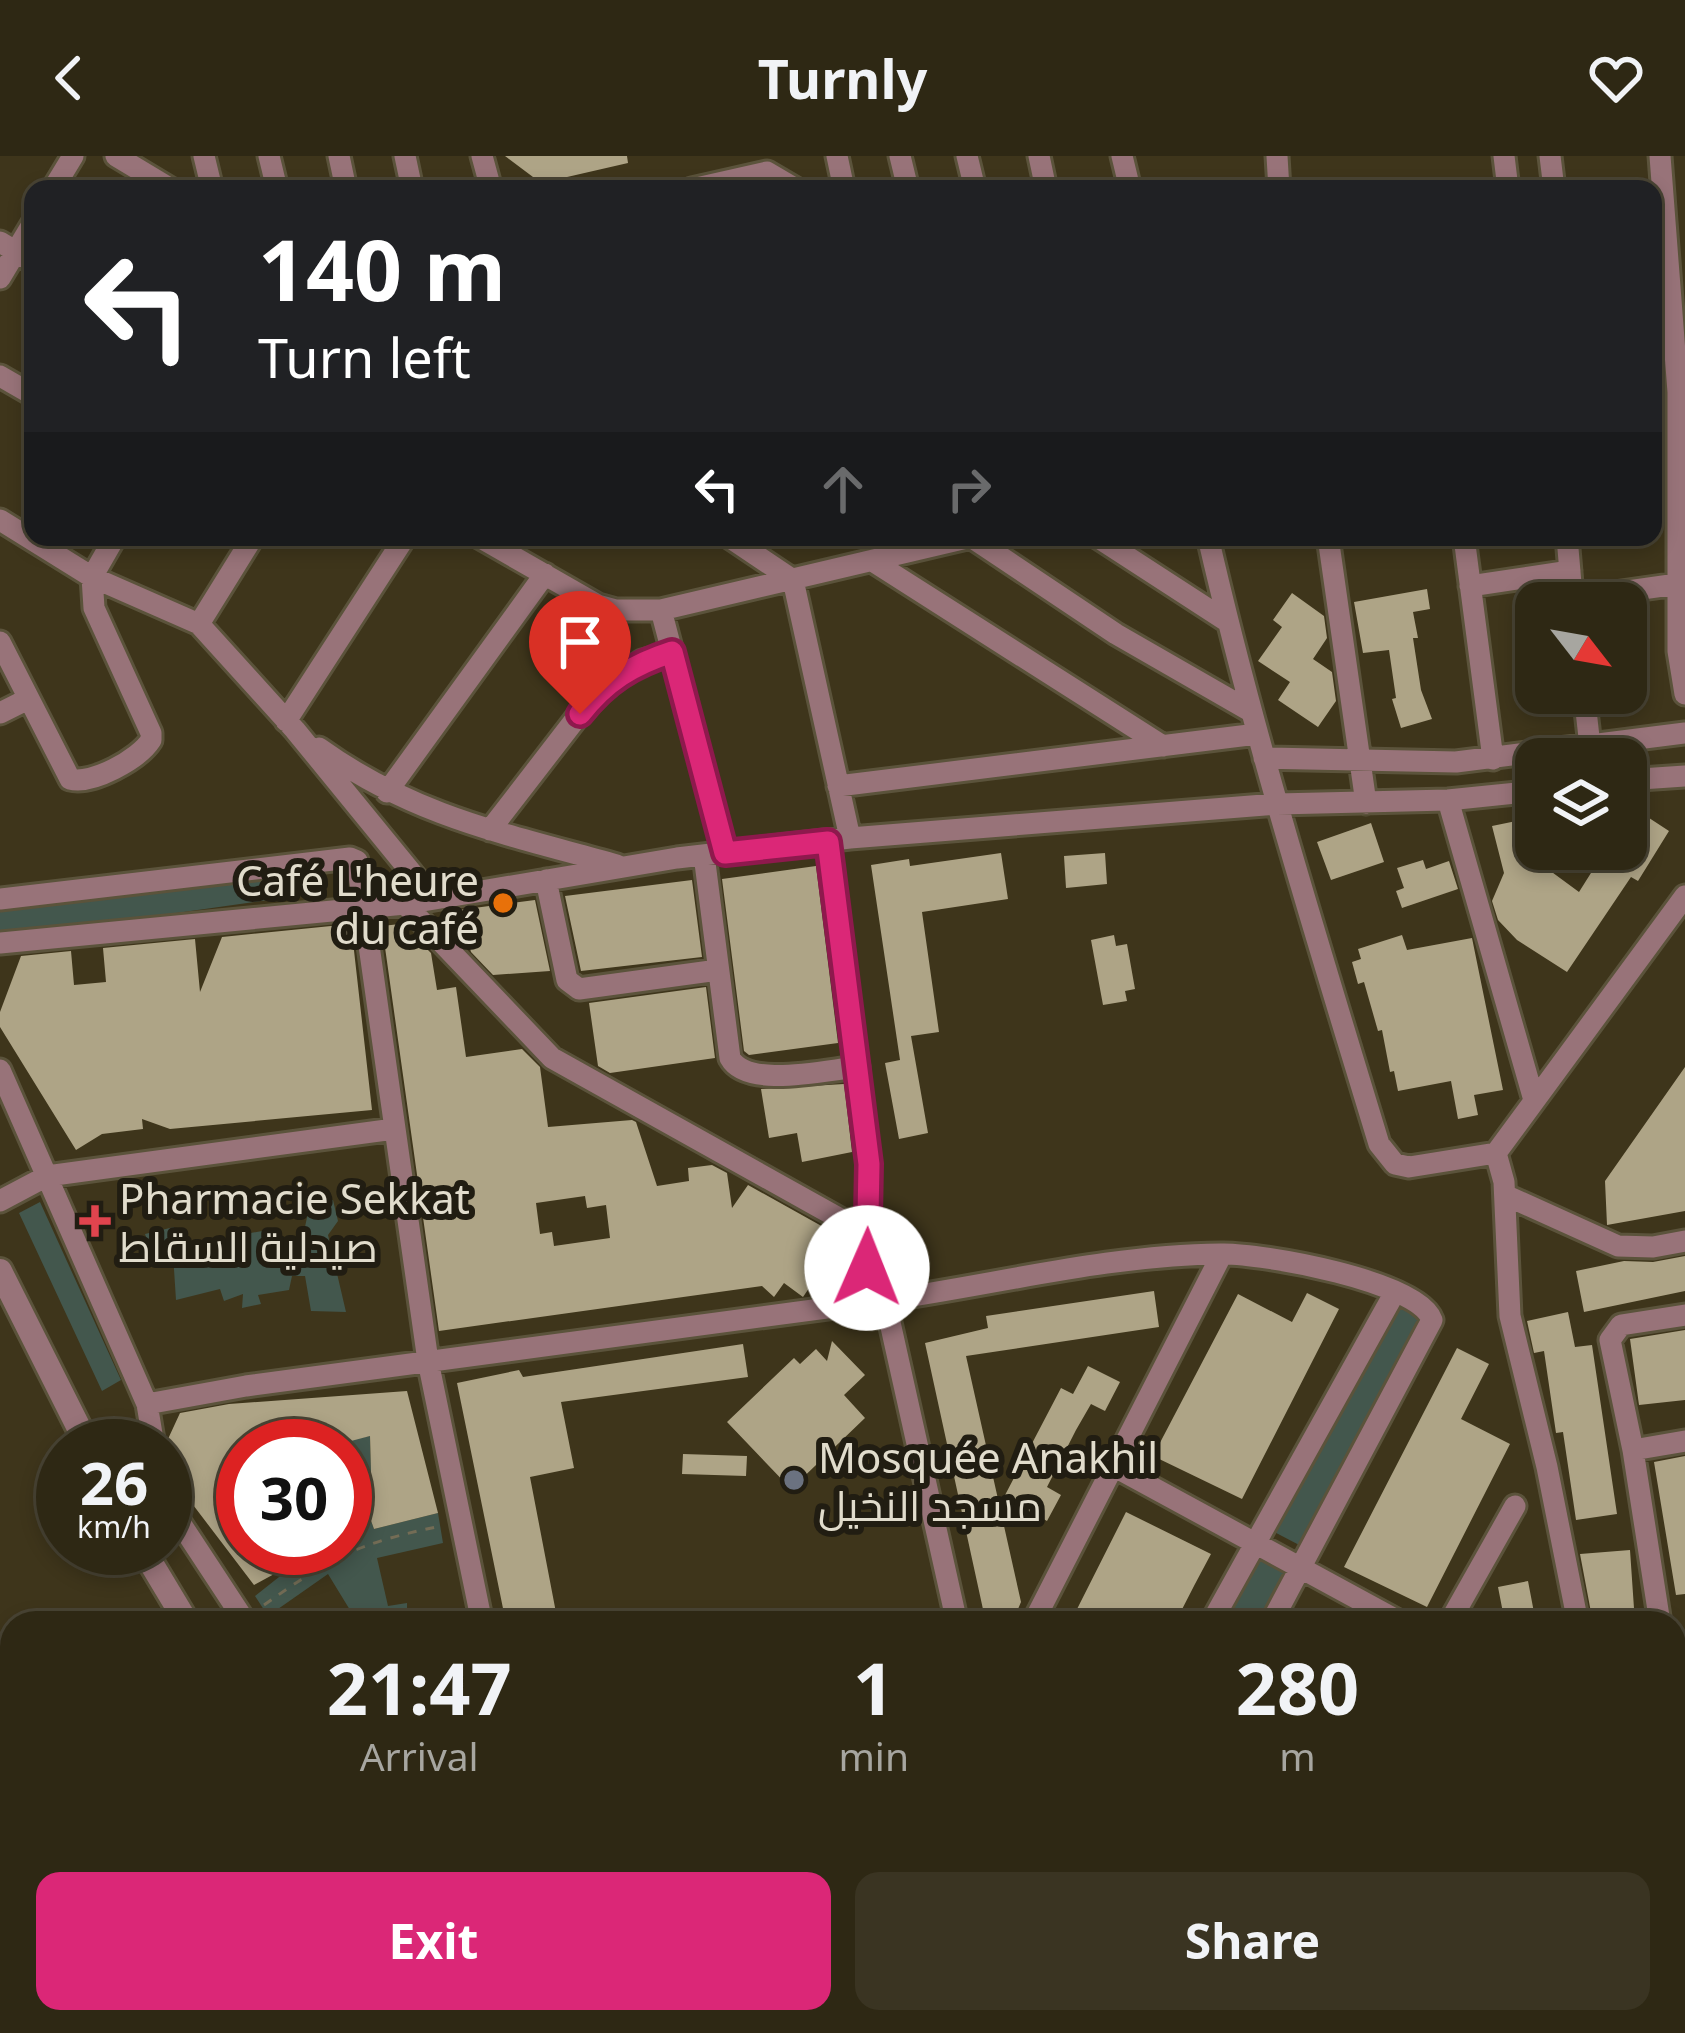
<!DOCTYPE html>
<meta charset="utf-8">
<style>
:root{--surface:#2e2814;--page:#3a3422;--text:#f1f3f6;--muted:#a7a6a0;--line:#494434;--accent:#db2777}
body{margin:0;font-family:"Noto Sans",Cairo,sans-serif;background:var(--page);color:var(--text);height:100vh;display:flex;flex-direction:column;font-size:45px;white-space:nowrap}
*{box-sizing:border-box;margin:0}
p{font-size:39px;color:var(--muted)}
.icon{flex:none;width:66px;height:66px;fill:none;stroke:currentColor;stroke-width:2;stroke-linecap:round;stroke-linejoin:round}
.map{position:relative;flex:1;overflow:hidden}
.drawer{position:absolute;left:0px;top:1455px;width:1686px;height:423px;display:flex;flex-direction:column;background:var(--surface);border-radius:36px 36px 0 0;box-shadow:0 6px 18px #0003,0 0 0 3px var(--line)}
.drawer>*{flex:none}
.top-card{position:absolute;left:24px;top:24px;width:1638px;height:366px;border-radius:24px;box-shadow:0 6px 18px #0003,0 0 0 3px var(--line);background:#202124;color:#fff;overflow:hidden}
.needle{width:78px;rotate:121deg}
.buttons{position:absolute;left:1515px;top:426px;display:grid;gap:24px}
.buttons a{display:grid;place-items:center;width:132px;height:132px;border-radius:24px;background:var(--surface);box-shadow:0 6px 18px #0003,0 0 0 3px var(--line);font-size:60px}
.speed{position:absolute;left:36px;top:1263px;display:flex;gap:24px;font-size:60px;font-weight:700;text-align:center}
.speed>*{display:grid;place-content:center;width:156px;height:156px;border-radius:50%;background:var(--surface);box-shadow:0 6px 18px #0003,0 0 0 3px var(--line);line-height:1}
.speed small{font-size:30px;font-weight:400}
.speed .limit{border:18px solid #d22;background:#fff;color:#111}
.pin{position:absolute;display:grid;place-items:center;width:102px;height:102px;color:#fff;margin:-123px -51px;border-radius:50% 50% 50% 0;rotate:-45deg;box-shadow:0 0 12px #0007}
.pin .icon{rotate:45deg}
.me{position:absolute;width:132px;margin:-66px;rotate:1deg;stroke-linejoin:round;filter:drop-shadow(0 0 9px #0008)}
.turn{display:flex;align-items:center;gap:42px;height:252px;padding:0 36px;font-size:54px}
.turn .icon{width:156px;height:156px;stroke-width:2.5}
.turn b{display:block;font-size:84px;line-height:102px}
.lanes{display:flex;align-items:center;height:114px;padding:0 36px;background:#0003;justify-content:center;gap:60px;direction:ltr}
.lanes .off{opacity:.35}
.eta{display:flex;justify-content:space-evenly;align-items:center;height:204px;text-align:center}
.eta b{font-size:72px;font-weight:700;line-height:84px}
.cta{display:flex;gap:24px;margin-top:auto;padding:24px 36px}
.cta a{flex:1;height:138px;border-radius:24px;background:var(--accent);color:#fff;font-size:48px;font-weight:700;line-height:138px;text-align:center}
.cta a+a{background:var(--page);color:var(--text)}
header{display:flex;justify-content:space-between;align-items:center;height:156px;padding:0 36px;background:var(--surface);font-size:54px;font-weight:700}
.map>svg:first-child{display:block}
.green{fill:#43574d}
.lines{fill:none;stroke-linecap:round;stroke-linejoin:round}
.stream{stroke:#032122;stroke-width:6}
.building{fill:#aea486;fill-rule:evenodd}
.minor-casing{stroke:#5b533b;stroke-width:27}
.tertiary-casing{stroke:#5b533b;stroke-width:30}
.path{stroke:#736c55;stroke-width:3;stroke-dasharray:9 9;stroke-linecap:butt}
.minor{stroke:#987379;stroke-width:21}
.tertiary{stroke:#987379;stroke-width:24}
.route-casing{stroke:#8e194d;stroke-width:30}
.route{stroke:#db2777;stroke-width:21}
.food-dot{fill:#e8710a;stroke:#211d12;stroke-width:4.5}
.health-dot{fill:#e0444e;stroke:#211d12;stroke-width:4.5}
.worship-dot{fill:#6b7280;stroke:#211d12;stroke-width:4.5}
.labels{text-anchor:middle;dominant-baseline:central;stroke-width:12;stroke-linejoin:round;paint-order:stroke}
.poi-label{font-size:42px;fill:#e1dccc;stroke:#211d12;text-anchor:start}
</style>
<header><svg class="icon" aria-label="back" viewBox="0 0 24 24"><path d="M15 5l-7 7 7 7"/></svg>Turnly<svg class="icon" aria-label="heart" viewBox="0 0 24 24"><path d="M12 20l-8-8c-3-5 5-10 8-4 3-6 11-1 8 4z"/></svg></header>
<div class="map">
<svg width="1685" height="1877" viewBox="0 0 1685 1877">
<rect width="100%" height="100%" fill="#3e351b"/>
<path class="green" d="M315,713L317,737L0,782V750Z
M333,1044L338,1065L328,1079L346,1156L311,1155L305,1120H292L289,1134L258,1139L261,1148L242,1152L243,1138L224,1145L220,1133L176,1144L173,1098L151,1096L145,1078L174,1071L179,1100L187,1111L228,1098L229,1081L273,1073L279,1095L301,1090L310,1047Z
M40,1046L121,1224L102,1235L19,1057Z
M1397,1143L1427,1160L1303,1391L1261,1369Z
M370,1280L371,1316L358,1329L374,1373L438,1357L443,1387L377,1402L388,1450L407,1447V1464L340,1467L350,1454L328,1418L268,1460L255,1440L303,1402L299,1392H345V1290L331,1288Z
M1247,1396L1291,1420L1266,1467H1214Z"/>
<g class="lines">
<path class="stream" d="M322,1877L395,1866"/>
</g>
<path class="building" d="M505,0H627L628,7L541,27Z
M1427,433L1430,453L1413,456L1418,482H1413L1421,534L1432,563L1401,572L1392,543L1396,542L1389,494L1363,497L1354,446Z
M1292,437L1324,460L1327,482L1313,503L1332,516L1336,545L1318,571L1278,544L1290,526L1258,505L1282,471L1273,464Z
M1643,658L1669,675L1638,725L1631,721L1567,816L1517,784L1498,764L1492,745L1504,717L1492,670L1536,661V699L1530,700L1579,736L1596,709L1607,715L1621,693H1626V685Z
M1371,667L1384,706L1331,724L1317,686Z
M1001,697L1008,743L922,756L939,876L911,880L928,977L899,983L885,907L900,904L871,709L909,703L910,710Z
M1105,697L1107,728L1066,732L1064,700Z
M1423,704L1426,713L1449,705L1458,733L1402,752L1396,735L1404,732L1397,712Z
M816,710L838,887L749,899L744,895L722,723Z
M692,724L702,801L581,815L565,740Z
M535,744L550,815L493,819L471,796L459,754Z
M351,768L372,954L170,973L142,963L143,973L102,978L76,994L0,871V856L21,800L71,795L74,829L106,826L103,792L195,783L200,836L222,781Z
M400,768L403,787L419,785L431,797L437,834L456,831L466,901L522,893L540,911L548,971L632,964L636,966L657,1030L689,1025L688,1012L712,1009L727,1017L732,1052L748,1029L843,1082L803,1141L784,1127L774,1141L762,1130L439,1175L382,770ZM585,1040L587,1052L606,1049L610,1082L554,1090L552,1076L540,1078L536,1047Z
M1114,779L1116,790L1127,788L1135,833L1125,835L1127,845L1103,849L1091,784Z
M1402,779L1407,794L1472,782L1503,934L1474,939L1478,959L1458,963L1451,925L1398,935L1394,915L1390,916L1382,874L1378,875L1364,826L1358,828L1352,806L1361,803L1358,793Z
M706,831L715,902L610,917L598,910L589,847Z
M1685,911V1055L1607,1069L1605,1025Z
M844,928L852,996L802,1006L797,977L769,982L761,933Z
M1685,1100V1135L1584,1156L1576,1115L1624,1105L1653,1106Z
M1154,1135L1159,1171L966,1200L1021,1446L1012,1467H986L925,1187L988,1172L986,1160Z
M1307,1137L1339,1153L1242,1343L1153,1300L1238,1138L1292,1166Z
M1568,1156L1575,1191L1592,1189L1617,1358L1576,1364L1563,1276L1556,1277L1544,1195L1534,1197L1527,1165Z
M1685,1174V1244L1639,1249L1630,1183Z
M832,1185L865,1219L844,1239L865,1262L791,1333L727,1266L794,1202L800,1208L816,1193L827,1205Z
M743,1188L748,1221L561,1246L574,1312L530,1321L558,1467H506L457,1227L519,1214L523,1221Z
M1457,1192L1489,1208L1461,1263L1510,1288L1427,1451L1344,1411Z
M1088,1210L1120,1226L1105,1255L1091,1248L1076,1274L1047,1331L1061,1339L1047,1365L1004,1341L1061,1232L1073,1238Z
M407,1235L438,1357L374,1373L358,1328L371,1316L370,1280L332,1290H243V1326L224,1334L243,1357V1392H322L254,1429L165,1312L168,1283L180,1257L229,1248Z
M683,1298L747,1300L746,1320L682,1318Z
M1685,1300V1438L1676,1439L1654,1306Z
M1126,1356L1211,1398L1195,1428L1175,1467H1070Z
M1630,1394L1635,1467H1593L1580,1398Z
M1528,1425L1536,1467H1505L1498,1431Z"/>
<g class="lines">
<g class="minor-casing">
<path id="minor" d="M116,0L171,33
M204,0L212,33
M269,0L277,33
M339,0L346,33
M405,0L412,33
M482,0L491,33
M837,0L844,33
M900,0L908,33
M967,0L975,33
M1039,0L1046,33
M1122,0L1130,33
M1277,0L1279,33
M1504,0L1508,33
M1550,0L1554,33
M1660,0L1678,236V495L1685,538
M53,33L73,0
M692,33L767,16L796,33
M0,86L33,106
M0,122L33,67
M0,220L33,239
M0,364L92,421L199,468L295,574L433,743
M479,381L598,449L616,454H661L971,381
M729,381L793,424L850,682
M971,381L1116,478L1250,555
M1097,381L1228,466
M1208,381C1255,586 1318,787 1379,988L1395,1008L1409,1011L1496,997L1685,740
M1328,381L1366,647
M1464,381L1493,603
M1567,381L1571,428
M874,406L1163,590
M1470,430L1570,415
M1572,443L1677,428
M661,454L725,697
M199,468L253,381
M0,486L70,623C92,629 139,603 151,584V577L94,452L92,421L115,381
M1584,537L1590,590
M0,557L28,543
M286,565L405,381
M319,592C415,661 507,678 617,709
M1264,602L1456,606L1685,577
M1626,624L1685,620
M838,630L1257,578
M387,636L545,418
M1448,644L1534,944
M490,674L598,534L642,505L672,497
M828,686L869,1008L865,1146
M704,699L730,902C747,933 826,914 858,911
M546,724L567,824L579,833L718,814
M0,743L350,702L357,705L428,1205L482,1467
M405,748L552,902L869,1079
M0,787L405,748L677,702L850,682L1277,648L1448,644L1536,635
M0,914L147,1248L154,1290
M1496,997L1504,1026L1510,1160L1547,1311L1578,1467
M1505,1039L1618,1090L1653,1091L1685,1085
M0,1045L47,1020L394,973
M885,1144L957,1467
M147,1248L246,1230C460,1201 674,1174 887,1144C998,1128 1109,1099 1221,1098C1261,1097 1419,1125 1432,1164L1271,1467
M1633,1294L1685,1285
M1115,1311L1402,1467
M165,1335L177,1362L246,1467
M1033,1467L1222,1098
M1211,1467L1395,1136
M1449,1467L1515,1350
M1660,1467L1633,1294L1610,1184L1621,1169L1685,1159
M1674,1509L1685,1510
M1674,1676L1685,1675
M1674,1704L1685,1702
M1338,1866L1347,1877
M1457,1866L1467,1877
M1529,1866L1531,1877
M1647,1866L1648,1877
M438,1870L469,1866
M1028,1877L1034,1866
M1203,1877L1220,1866"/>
</g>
<g class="tertiary-casing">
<path id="tertiary" d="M0,1115L88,1290
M142,1392L187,1467
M435,1866L442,1877"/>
</g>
<path class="path" d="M264,1449C332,1401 358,1387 441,1370"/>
<use href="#minor" class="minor"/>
<use href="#tertiary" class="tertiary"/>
</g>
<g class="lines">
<g class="route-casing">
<path id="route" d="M580,558C606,525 632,509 672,496L725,697L828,686L869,1008L867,1112"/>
</g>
<use href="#route" class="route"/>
</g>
<circle class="food-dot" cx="503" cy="747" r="12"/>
<path class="health-dot" d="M89 1047h12v12h12v12h-12v12h-12v-12h-12v-12h12z"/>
<circle class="worship-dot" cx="794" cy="1324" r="12"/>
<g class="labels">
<g class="poi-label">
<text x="479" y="723" text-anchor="end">Café L'heure<tspan x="479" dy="48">du café</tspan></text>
<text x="119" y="1041">Pharmacie Sekkat<tspan x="119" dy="48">صيدلية السقاط</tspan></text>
<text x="818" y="1300">Mosquée Anakhil<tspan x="818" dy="48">مسجد النخيل</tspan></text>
</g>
</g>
</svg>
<div class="buttons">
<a><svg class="needle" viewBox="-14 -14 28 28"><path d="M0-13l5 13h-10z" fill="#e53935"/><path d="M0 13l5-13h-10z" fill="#a7a6a0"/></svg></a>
<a><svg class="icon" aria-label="layers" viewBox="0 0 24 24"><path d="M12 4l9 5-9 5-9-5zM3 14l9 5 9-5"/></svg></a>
</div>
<div class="speed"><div>26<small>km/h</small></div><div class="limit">30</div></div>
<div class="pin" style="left:580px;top:558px;background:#d93025"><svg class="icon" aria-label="arrive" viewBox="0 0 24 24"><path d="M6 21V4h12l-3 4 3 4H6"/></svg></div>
<svg class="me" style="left:867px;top:1112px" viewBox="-20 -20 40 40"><circle r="19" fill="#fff"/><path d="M0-13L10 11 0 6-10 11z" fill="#db2777"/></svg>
<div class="top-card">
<div class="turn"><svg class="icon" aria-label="left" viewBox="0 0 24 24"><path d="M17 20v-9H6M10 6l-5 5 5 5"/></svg><div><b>140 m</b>Turn left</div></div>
<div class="lanes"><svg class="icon" aria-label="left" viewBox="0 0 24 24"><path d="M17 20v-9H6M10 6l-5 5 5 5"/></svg><svg class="icon off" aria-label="ahead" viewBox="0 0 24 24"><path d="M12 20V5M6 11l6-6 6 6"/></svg><svg class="icon off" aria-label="right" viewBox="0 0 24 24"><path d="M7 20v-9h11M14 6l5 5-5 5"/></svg></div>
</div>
<section class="drawer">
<div class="eta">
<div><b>21:47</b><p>Arrival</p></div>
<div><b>1</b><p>min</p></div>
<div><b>280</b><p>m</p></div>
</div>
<div class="cta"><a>Exit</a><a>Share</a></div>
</section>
</div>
